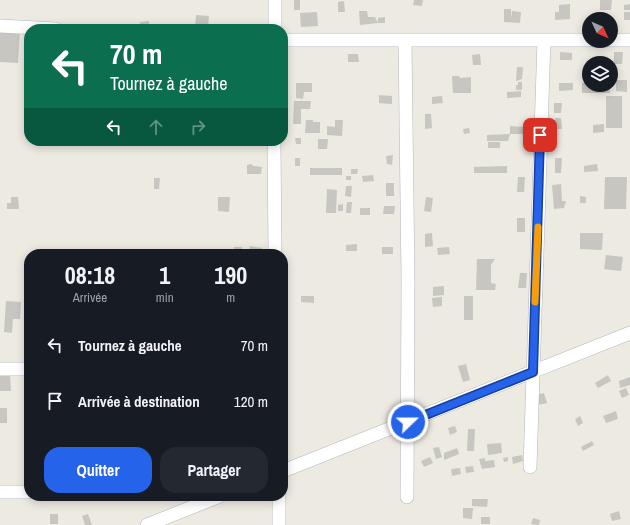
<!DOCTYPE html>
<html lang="fr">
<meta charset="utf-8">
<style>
:root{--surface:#171b24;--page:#242831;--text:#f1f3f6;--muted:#9ea1a6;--accent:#2563eb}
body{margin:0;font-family:"Archivo Narrow",sans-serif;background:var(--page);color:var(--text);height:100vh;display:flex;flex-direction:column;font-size:15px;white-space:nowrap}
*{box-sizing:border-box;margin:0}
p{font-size:13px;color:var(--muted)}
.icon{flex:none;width:22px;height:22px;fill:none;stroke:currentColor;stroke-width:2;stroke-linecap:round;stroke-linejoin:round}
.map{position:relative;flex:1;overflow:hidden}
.details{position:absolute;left:24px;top:249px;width:264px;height:252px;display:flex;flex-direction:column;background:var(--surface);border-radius:16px;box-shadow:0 2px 10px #0003}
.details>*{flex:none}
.top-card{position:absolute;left:24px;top:24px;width:264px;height:122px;border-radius:16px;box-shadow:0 2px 10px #0003;background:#0b6e4f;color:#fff;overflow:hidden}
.needle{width:26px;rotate:134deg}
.fabs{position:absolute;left:582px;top:12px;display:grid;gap:8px}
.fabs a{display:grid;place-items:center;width:36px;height:36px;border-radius:50%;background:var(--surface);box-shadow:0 2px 10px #0003;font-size:20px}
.pin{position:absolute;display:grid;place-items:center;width:34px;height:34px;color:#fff;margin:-17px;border-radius:8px;box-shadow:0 2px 6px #0006}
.me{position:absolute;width:44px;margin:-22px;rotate:68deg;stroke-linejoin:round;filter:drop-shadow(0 0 3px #0008)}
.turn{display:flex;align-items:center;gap:14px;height:84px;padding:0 20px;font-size:18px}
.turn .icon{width:52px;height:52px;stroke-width:2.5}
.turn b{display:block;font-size:28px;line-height:34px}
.lanes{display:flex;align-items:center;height:38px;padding:0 20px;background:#0003;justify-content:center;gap:20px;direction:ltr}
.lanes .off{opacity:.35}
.eta{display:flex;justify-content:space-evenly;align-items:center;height:68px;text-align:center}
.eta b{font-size:24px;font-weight:700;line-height:28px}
.button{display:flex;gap:8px;margin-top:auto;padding:8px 20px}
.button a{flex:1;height:46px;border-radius:16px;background:var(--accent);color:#fff;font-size:16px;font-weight:700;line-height:46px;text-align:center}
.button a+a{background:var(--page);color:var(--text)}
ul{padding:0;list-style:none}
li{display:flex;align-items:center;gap:12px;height:56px;padding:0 20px}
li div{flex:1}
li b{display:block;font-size:15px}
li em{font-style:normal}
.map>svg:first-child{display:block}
.building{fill:#c8c6c0}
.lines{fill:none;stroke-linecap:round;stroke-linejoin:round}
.minor-casing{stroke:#b3b6bb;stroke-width:14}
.minor{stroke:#fff;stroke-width:13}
.route-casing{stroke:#184099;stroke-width:10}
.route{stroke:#2563eb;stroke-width:7}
.slow{stroke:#f59e0b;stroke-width:7}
</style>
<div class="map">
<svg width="630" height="525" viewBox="0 0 630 525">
<rect width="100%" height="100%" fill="#eceae1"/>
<path class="building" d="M294,0H300V10H294Z
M414,0H423L422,6L413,5Z
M600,0H612L611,10H600Z
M344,1L345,12H338V2Z
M570,4V19L555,20V12H559V5Z
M630,4V10H624V5Z
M504,9H511V19L512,11L521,12L520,23L504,22Z
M359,11H367L368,17H375L378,23L360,25Z
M317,12L318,26L301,27L300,13Z
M624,12H630V20H624Z
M196,15L209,16L208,27L195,26Z
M385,17V23H378V18Z
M149,21V28L140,29V22Z
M0,30L20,31L18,63L0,62Z
M560,52L572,53V60H560Z
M614,52H623L622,64H614Z
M348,54H358L359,62H348Z
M480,54L481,65H473L472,55Z
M517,67H523L522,79L516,81Z
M452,76H459L460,78L471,77V93H453Z
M616,80H627V92L616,91Z
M518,82H522V90H516V85H518Z
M296,83H312V92H304L303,99L296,98Z
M559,83H573V90L559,91Z
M582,83H589V85H610V93H582Z
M521,91V97L507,98V92Z
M379,95L392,96V104L379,103Z
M442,96L443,103L432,104V97Z
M606,96H622V128H606Z
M294,101H311L310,109H301V124H293Z
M554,103H562L561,113H554Z
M425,114H431L432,128L425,129Z
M555,118H561L562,129H556Z
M306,120H313V122H320V133H305Z
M335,120H343L342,136L327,135V126L335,127Z
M604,124V132L593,133V125Z
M510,126L523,127V134H510Z
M469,128L470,133L464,134L463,129Z
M510,134L508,141H487V135Z
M295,138H301V144H296Z
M318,139H328L327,149H318Z
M488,142H500V148H488Z
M393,155L392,165L387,164L386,156Z
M295,158H300V166H295Z
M555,158H562L561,173H555Z
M252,164L253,166L262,167L261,174H247V165Z
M597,164L598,171L584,172V166Z
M507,166V173H474V167Z
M310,168H342V175H310Z
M351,169H358L357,174H351Z
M373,175L374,181L363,182L362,176Z
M346,176H351V180H346Z
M518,177H525L524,192H517Z
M605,177H627L626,209H604Z
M154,178H160L159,189H154Z
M386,183H394V196H386Z
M561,184L562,201H566L564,208L554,209L552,185Z
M346,186H352L351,197L345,196Z
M327,189L337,190L336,213H326Z
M580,196L586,197V203H580Z
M11,197H18L19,209H7V203H11Z
M218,197H230L229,212L218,211Z
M426,197L433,198L431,212L424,211Z
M347,202H352L351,213H346Z
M343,204V211H338V205Z
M384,206H395L394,214H383Z
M360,208H370V215H360Z
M517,218H525V232H517Z
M432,233L433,246L425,247V234Z
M580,233H603L602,250L580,249Z
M357,244V251H346V245Z
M250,246L262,248V254L249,253Z
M234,247H242V253H234Z
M382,247H393V254H382Z
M449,247L450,254L438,255L437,248Z
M606,255L623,257L621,271L604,269Z
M477,259H495L491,265V283L496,284L495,290H476Z
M520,273H527L526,288H518Z
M444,286V295L433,296V287Z
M301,296H314V303L301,302Z
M464,296H473V320H464Z
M442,297V306L433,307L432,298Z
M6,301L21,302L20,319H13L12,333L4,332Z
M25,313H29V326H25Z
M466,364L470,380L463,382L458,366Z
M0,374H10L11,391H0Z
M608,375L611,381L598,388L595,383Z
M630,377V385L620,388L619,381Z
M626,388L629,395L622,398L619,391Z
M544,393L547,403L538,405L535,395Z
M0,408H7V423H0Z
M616,411L618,419L606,423L603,416Z
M580,416L583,423L578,426L575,419Z
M455,426L457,432L450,435L448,428Z
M468,429H475L474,451H467Z
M592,441L594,445L583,451L581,447Z
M501,443L502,453L488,455L487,444Z
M439,447L442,457L436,459L433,448Z
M457,448L459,454L444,460V453Z
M522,455L523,461L513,464L512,457Z
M430,457L433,463L424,467L421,461Z
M508,457V461L504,462L503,458Z
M485,458V461L494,460L495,467L482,469L479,459Z
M473,466L474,472L466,473L465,467Z
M460,468L461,474L452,476L451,469Z
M472,499H488L487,507L472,506Z
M463,508H473L472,519L463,518Z
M619,511L621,519L612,521L610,514Z
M50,514H58V524H50Z
M88,514L92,525H85L82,516Z
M481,517H490V524H481Z
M533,518L540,520L539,525L531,524Z"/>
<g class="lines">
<g class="minor-casing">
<path id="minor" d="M0,26L56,29
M275,29V0
M283,40H589
M405,40L408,280L407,497
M611,40H630
M274,141L275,254
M0,369H29
M530,467L544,40
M283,471L630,333
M0,492H29
M279,496V525
M147,525L220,496"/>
</g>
<use href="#minor" class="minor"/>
</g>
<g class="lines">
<g class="route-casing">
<path id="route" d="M408,422L533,372L540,135"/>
</g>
<use href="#route" class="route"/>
<path class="slow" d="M535,302L538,227"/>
</g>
</svg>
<div class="fabs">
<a><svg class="needle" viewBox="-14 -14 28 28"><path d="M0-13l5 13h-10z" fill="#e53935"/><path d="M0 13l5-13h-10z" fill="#9ea1a6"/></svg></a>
<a><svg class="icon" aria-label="layers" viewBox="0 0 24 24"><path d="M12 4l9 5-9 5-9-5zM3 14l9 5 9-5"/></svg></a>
</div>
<div class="pin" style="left:540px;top:135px;background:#d93025"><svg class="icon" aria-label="arrive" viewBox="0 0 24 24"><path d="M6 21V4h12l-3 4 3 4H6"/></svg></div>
<svg class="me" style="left:408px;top:422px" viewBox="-20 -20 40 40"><circle r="17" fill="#2563eb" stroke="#fff" stroke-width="3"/><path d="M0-11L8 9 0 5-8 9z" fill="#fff"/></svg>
<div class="top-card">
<div class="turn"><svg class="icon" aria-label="left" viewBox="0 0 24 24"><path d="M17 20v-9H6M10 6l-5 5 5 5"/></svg><div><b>70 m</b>Tournez à gauche</div></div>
<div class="lanes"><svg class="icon" aria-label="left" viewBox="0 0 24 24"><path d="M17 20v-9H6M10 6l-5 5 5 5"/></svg><svg class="icon off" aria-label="ahead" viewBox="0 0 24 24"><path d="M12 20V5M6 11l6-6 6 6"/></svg><svg class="icon off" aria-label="right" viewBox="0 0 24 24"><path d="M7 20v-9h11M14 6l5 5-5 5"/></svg></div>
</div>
<section class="details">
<div class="eta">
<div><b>08:18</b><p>Arrivée</p></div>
<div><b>1</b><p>min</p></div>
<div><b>190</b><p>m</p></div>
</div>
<ul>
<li><svg class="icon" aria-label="left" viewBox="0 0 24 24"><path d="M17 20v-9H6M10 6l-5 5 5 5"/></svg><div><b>Tournez à gauche</b></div><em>70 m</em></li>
<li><svg class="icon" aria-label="arrive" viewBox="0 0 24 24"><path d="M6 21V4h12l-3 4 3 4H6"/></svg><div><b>Arrivée à destination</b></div><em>120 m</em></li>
</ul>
<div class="button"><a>Quitter</a><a>Partager</a></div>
</section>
</div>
